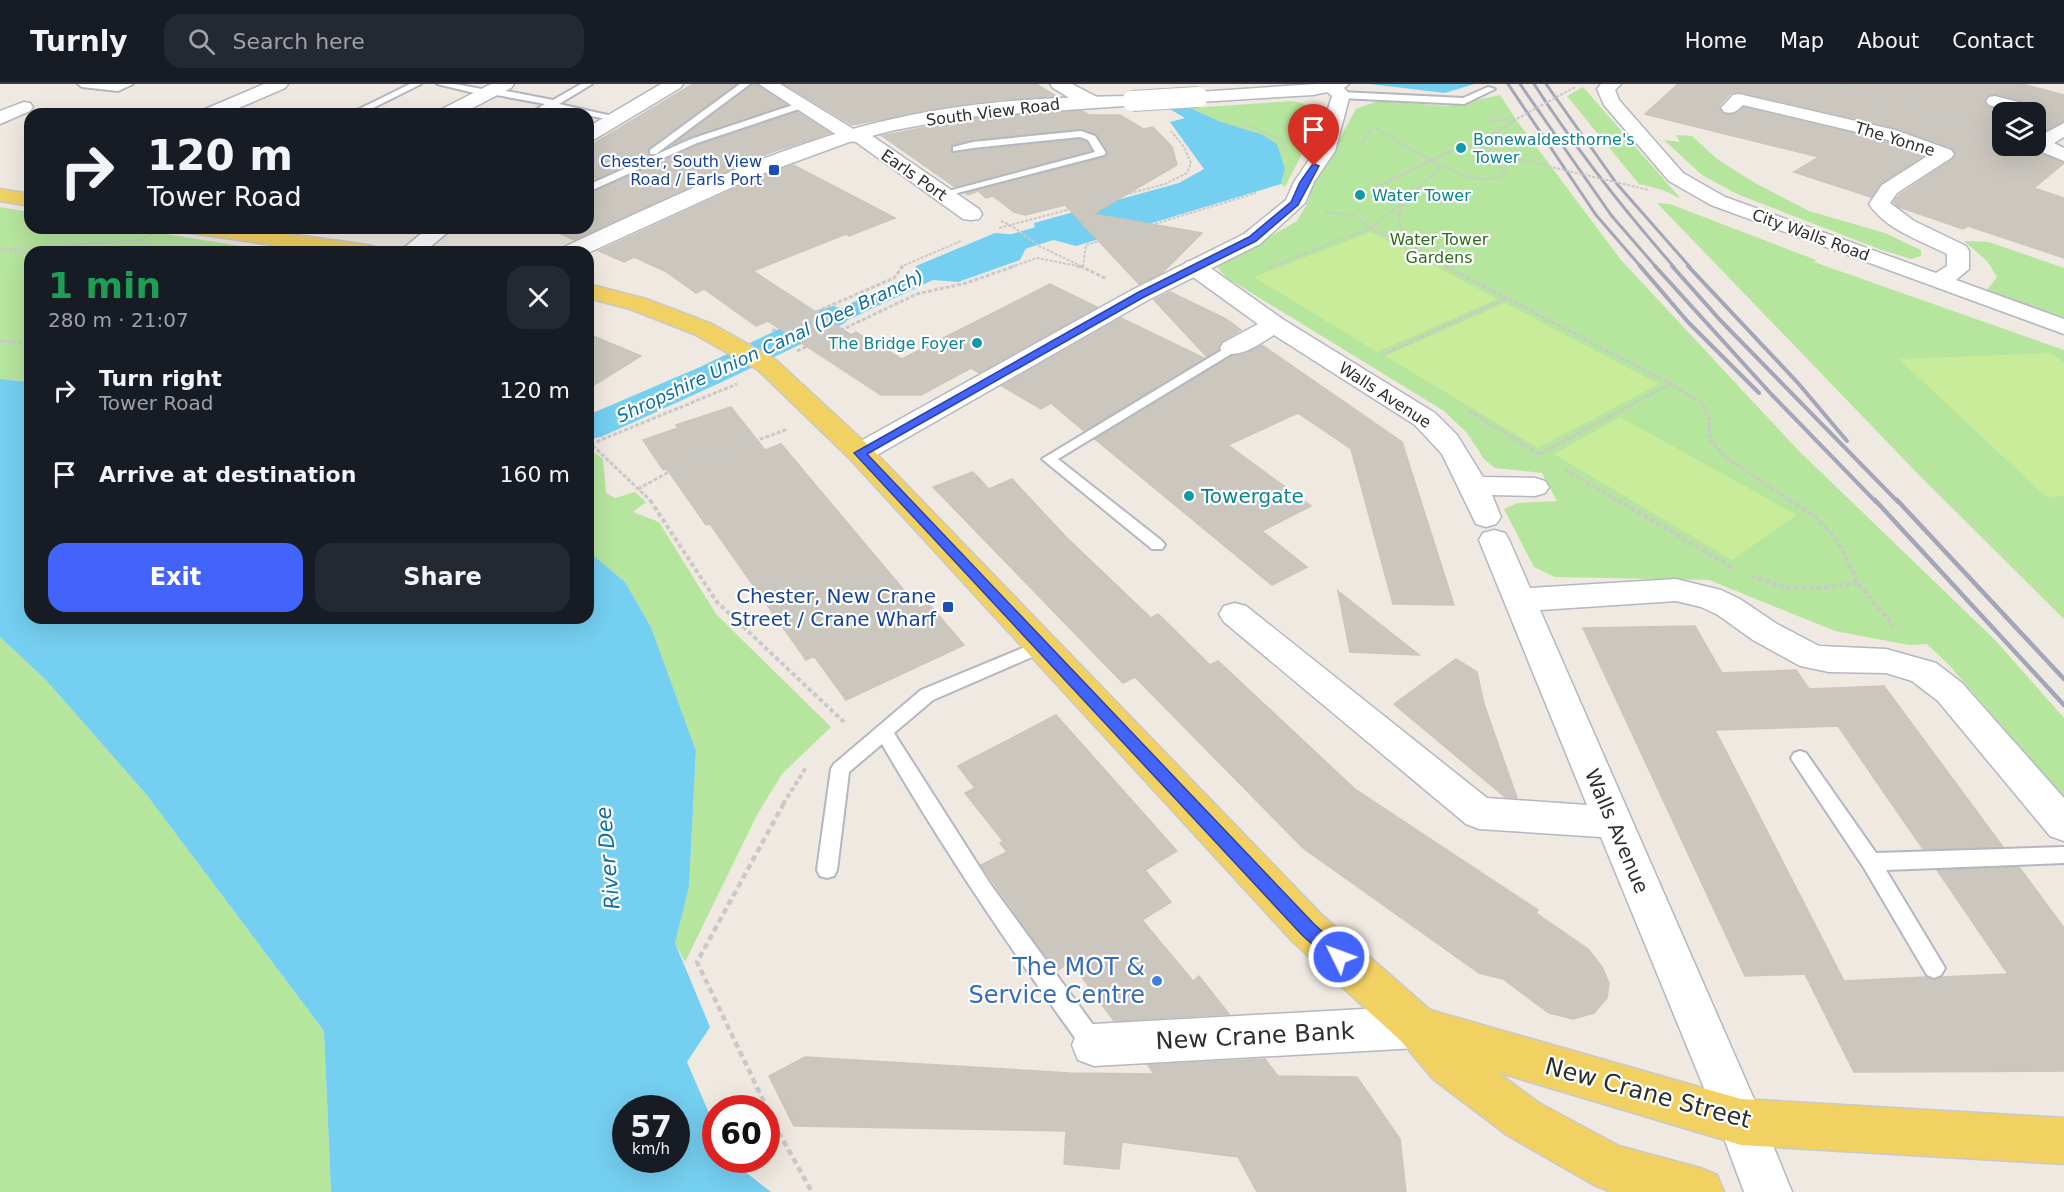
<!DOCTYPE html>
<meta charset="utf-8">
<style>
:root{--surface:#171b24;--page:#242831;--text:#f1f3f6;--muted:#9ea1a6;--line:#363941;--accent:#4264fb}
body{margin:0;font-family:"DejaVu Sans",sans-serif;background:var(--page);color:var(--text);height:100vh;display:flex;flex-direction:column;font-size:22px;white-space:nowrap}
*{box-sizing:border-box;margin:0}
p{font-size:20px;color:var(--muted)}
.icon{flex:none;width:33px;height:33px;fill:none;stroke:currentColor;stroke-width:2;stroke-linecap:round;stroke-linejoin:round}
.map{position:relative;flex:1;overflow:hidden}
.side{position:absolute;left:24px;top:162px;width:570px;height:378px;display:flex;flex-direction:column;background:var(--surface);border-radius:18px;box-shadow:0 6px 24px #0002}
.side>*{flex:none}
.guide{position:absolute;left:24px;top:24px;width:570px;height:126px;border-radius:18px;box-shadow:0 6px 24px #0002;background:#171b24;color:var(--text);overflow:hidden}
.fabs{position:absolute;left:1992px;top:18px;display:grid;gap:12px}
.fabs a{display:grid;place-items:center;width:54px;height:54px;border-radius:12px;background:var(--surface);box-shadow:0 6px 24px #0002;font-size:30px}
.speed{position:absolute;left:612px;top:1011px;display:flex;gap:12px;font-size:30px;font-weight:700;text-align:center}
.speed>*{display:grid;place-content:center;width:78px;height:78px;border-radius:50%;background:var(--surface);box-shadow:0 6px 24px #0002;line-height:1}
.speed small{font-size:15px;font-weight:400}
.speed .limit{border:9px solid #d22;background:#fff;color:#111}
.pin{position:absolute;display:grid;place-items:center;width:51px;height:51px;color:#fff;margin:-62px -26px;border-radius:50% 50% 50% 0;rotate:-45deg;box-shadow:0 0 6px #0007}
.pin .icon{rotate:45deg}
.me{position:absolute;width:66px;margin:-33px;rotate:312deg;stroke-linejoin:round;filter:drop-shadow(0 0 4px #0008)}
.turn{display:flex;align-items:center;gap:21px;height:126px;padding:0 24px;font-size:27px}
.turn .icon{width:78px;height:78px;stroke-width:2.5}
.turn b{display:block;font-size:42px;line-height:51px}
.round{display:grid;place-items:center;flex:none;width:63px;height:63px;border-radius:18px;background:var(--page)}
.summary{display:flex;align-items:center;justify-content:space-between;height:102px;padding:0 24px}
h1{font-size:36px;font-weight:800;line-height:45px;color:#1e9e55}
.button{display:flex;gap:12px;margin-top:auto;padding:12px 24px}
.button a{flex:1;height:69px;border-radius:18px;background:var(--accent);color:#fff;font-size:24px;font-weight:800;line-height:69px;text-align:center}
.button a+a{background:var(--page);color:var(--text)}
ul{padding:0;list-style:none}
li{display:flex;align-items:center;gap:18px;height:84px;padding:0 24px}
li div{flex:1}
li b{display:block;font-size:22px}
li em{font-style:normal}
header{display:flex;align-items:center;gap:36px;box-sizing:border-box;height:84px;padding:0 30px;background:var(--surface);border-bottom:2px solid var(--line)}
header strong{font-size:28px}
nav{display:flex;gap:33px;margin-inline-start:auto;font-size:21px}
.search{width:420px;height:54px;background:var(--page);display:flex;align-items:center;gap:15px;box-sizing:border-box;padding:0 21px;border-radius:18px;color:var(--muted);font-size:22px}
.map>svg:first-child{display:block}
.green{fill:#b6e59e}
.pitch{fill:#c9ec9a}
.water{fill:#75cff0;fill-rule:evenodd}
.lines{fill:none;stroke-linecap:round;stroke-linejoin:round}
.canal{fill:#75cff0;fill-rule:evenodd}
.building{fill:#cbc7bf;stroke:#cbc5ba;stroke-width:1.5}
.service-casing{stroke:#b4b7c1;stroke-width:4}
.minor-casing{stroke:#b4b7c1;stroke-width:3}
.tertiary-casing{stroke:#b4b7c1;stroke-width:3}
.primary-casing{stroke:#c9c9c9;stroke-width:3}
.path-far3{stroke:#c9c9c9;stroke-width:2;stroke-dasharray:3 1.5;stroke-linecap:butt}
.path-far2{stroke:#c9c9c9;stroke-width:3;stroke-dasharray:4 2;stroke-linecap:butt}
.path-far1{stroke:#c9c9c9;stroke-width:4;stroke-dasharray:4.5 3;stroke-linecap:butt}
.path{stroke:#c9c9c9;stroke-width:4.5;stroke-dasharray:6 4;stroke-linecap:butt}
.service{fill:#fff;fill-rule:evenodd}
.minor{fill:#fff;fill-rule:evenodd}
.tertiary{fill:#fff;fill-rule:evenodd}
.primary{fill:#f2d163;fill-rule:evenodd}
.rail-far2{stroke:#a3a6b8;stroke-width:3}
.rail-far1{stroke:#a3a6b8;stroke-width:4}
.rail{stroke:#a3a6b8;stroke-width:4.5}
.tertiary-bridge-casing{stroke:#b4b7c1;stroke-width:22;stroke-linecap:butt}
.path-bridge{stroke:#c9c9c9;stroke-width:2;stroke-dasharray:3 1.5;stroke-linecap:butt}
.tertiary-bridge{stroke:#fff;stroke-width:20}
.route{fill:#4264fb;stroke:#2b41a3;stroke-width:1.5}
.culture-dot{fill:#0f9aa8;stroke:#fff;stroke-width:2}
.transit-dot{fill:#1a4fb4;stroke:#fff;stroke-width:2}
.shop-dot{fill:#3f7fe0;stroke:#fff;stroke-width:2}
.labels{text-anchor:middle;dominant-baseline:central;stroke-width:4.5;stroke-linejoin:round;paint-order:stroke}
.far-street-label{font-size:16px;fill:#2e2e2e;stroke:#fff}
.far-culture-label{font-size:16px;fill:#0d838f;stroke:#fff;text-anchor:start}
.far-transit-label{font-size:16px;fill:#164399;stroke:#fff;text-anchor:end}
.far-park-label{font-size:16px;fill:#2c6e1b;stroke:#fff}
.far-water-label{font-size:18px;font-style:italic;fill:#0d6fa3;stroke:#fff}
.culture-label{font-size:20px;fill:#0d838f;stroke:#fff;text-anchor:start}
.transit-label{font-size:20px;fill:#164399;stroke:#fff;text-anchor:end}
.street-label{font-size:20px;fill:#2e2e2e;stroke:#fff}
.water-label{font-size:21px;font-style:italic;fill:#0d6fa3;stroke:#fff}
.near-shop-label{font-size:24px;fill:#366cbe;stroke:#fff;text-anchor:end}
.near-street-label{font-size:24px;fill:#2e2e2e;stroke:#fff}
</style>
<header>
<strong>Turnly</strong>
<div class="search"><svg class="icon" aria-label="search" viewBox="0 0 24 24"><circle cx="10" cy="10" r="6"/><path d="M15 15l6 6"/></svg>Search here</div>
<nav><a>Home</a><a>Map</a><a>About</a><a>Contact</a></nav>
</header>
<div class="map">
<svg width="2064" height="1108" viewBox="0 0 2064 1108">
<rect width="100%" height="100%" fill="#efe9e1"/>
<path class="green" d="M1583,3L1681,115L1663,106L1639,100L1567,12Z
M1500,11L1517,37L1621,176L1798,366L1995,556L2064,634V713L1949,581L1927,560L1909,561L1835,547L1709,496L1555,493L1534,483L1504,425L1518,419L1557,417L1542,389L1495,384L1484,375L1467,349L1444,327L1227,194L1217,183L1297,137L1307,120L1312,104L1356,25L1378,17L1448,22Z
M1293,17L1305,20L1319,26L1321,32L1285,103L1281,100L1285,85L1221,38L1190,24Z
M1676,51L1692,52L1717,75L1755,99L1809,127L1885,149L1921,166V172L1911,175L1879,165L1737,110L1702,91L1664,56L1680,58Z
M1657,119L1670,120L1816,176L1814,178L2064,266V535L1919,391Z
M0,123L30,128V144H128L277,168H30V298L0,295Z
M1964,157L1989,158L2064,184V241L1983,211L1997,193L1987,177Z
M588,364L603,375L606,409L615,414L635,408L646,418L633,428L659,438L716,530L831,643L782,690L757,731L685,878L675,859L689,803L696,667L651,543L625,498L588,467Z
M0,553L46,596L146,710L324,947L331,1108H0Z"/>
<path class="pitch" d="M1371,148L1497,215L1377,268L1254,193Z
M1505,219L1659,300L1538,364L1385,272Z
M2052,269L2064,279V412L2046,413L1899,275Z
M1620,333L1797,431L1732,476L1554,370Z"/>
<path class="water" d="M1370,0H1474L1445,9Z
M1168,24H1190L1221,38L1263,51L1277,60L1285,85L1281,100L1076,162L1046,154L1040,155L1029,147L1035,144L1034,139L1179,99L1204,85L1170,38L1185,34Z
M995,149L1018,151L1028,160L1020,176L958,198L933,196L788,264L772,256L916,189V182Z
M707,286L721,296L588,352V336Z
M0,295L30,298V534H588V467L625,498L651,543L696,667L689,803L675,859L710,943L687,978L715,1043L716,1076H730L771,1108H331L324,947L146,710L46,596L0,553ZM676,1024V1076H626V1024Z"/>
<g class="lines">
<path class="canal" d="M1094,125L1104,128L1109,134L1104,140L965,184L954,182L950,175L954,168Z
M833,222L845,225L849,232L845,239L724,297L601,353L588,356V331L700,283L821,225Z"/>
</g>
<path class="building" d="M693,0H736L649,64L648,72L588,99V63Z
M752,0H757L787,21L672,61Z
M784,0H1036L1056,12L952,22L852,41Z
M1678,0H2022L2064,11V37L2036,52V35L2042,34L2046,29L2043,22L1996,10L1989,11L1984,17L1988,23L2009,28H2002V62H2032L2036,68L2064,79L2034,104L2064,114V174L1968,142L1963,145L1899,123L1893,118L1899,111L1953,75L1956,70L1952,64L1896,44L1740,8L1731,9L1719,22L1724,30H1735L1744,23L1881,56L1924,72L1881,99L1871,113L1794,88L1819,73L1645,30Z
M1082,27L1089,31H1120L1143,45L1153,43L1172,63L1177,81L1093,130L1202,149L1162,189L1139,200L1065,121L1025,131L1014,128L993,112L986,114L978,107L968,111L965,109L1105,73L1108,68L1096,50L1081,45L973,56L952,61L951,67L953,69L1080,55L1086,58L1092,67L955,103L882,52L966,35Z
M797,28L830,49L769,69L574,156L548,144H588V110L698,61Z
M793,81L895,134L849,152L846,150L753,187L851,251L856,248L902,275L1050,200L1097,223L979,289L971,284L921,311H881L768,237L756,242L704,205L696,209L665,187L634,173L624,178L599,167L760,93Z
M1170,208L1226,235L1241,246L1222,257L1218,266L1207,273L1154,216Z
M1121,234L1204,274L1084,347L1051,319L1041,325L1002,302Z
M588,250L641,272L588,305Z
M1262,261L1402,358L1454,521L1393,520L1351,365L1298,329L1228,361L1311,422L1262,447L1307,483L1272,501L1095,355L1232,272L1244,270Z
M731,323L765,366L781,360L919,524L929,520L964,561L846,616L814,572L806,576L710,440L706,441L667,385L663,386L643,356L678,344L676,341Z
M973,388L989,405L1012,395L1066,453L1151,534L1158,530L1210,581L1218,577L1356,706L1538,826L1536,829L1588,865L1602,883L1609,899L1607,914L1594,929L1573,935L1549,929L1503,895L1479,889L1469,882L1303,764L1135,593L1123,599L933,403Z
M1338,507L1419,571L1350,568Z
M1695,542L1722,589L1796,586L1809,605L1884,602L2003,763L1923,765L1838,642L1715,646L1844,897L1926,893L1935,896L1942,893L2008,890L1937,786L2019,783L2064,844V987L1854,988L1805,890L1745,892L1583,544Z
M1456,575L1477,588L1484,620L1517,714L1505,713L1394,620Z
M1056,631L1177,767L1145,786L1171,818L1142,836L1193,897L1199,892L1229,930L1114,937L1071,878L1056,887L981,781L1007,768L1000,759L1003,757L965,709L975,704L958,682Z
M805,973L1070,989L1154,990L1148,981L1265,975L1278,992L1357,993L1400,1055L1406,1108H1257L1238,1073L1122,1058L1119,1085L1064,1080L1066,1047L794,1042L769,992Z"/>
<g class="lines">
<g class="service-casing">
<path id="service" d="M78,0H133L118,7L82,3Z
M410,0H421L361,30H349Z
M437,0H455L487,6L491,4L553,16L581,0H592L559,20L621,34L616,37L552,24L541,30H529L545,20L491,10L487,12Z
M740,0H750L656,70H650V66Z
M1488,3L1495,5L1464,20L1341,14L1337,11L1341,8L1463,14Z
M802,18L807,21L805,23L697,59L588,108V101L691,55Z
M1081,47L1095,52L1106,69L1104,71L942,113L937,110L1095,68L1088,56L1080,53L973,64L953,67V63L973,58Z
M1232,260L1238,264L1236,267L1058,375L1162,457L1165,461L1162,465H1152L1042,375Z
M1042,556L1048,558L1050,562L1048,566L933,616L894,649L991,801L1102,953L1105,961L1102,969L1094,972L1086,969C1013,869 944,767 882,660L849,688L837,786L834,792L827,794L820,792L817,786L831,685L834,680L921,606Z
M1800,667L1806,669L1876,769L2064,763V779L1886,786L1945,884L1941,891L1934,894L1927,891L1864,784L1794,679L1791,674L1794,669Z"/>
</g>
<g class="minor-casing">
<path id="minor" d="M264,0H288L285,4L225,30H201L203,26Z
M491,0H514L511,4L461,30H438L440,26Z
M661,0H683L680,4L595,55L588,57V43Z
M759,0H780L855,46L865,47L979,125L982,130L979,135L971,136L963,135L856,58L846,57Z
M1050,0H1072L1099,14L1102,18L1099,22C1084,26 1066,11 1053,4Z
M1601,0H1621L1615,6L1619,16L1683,89L1725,113L1936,189L1947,182V170C1920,156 1886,146 1869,120L1882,101L1929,71L1882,54L1743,21C1736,28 1733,30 1724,28L1721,24L1733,11L1739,10L1895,46L1951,66L1954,70L1951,74L1897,109L1890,119L1914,137L1966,162L1969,167V185L1956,196L2064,235V250L1711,121L1669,97L1604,21L1597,5Z
M1995,12L2042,24L2044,28L2042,32L2036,33V28H2016L1989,21L1986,17L1989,13Z
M24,18L30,19L33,23L30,27L0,40V27Z
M2064,39V53L2054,59L2064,64V77L2037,66L2034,62L2036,54Z
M428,144H453L424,168H399Z
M1194,176L1202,178L1284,236L1435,329L1457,351L1483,393L1535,394L1545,397L1549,403L1545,409L1535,412L1492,411L1501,433L1496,440L1486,443L1476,440L1442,370L1415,341L1274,251C1259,260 1242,274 1223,269L1220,264L1223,259L1258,240L1186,188L1183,183L1186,178Z
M1494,446L1505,449L1509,456L1530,504L1676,495L1721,506L1740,515L1777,540L1819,562L1886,565L1936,579L1962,599L2064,714V757L2050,752L1938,617L1912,597L1886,589L1829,588L1800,582L1753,556L1718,531L1701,523L1676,517L1540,526L1757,1022L1792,1108H1744L1718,1038L1601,753L1479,745L1466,740L1224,538L1219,530L1224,522L1235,519L1246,522L1487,714L1587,721L1479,456L1483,449Z
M1417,922L1432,928L1439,943L1432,958L1417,964L1094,982L1078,976L1072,961L1078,946L1094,940Z"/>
</g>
<g class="tertiary-casing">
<path id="tertiary" d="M1316,0H1349L1344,4L1350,11L1335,67L1314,98L1305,119L1260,160L1148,216L870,375L860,377L850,375L846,369L850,363L1132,206L1244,150L1286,116L1294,98L1315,67L1332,12L1327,8L1313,11L1198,18L1192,17L1189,13L1192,9L1198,8Z
M1132,12L1138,13L1141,17L1138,21L966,33L895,46L852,57L759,91L588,169L561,168L564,163C671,114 778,60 893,35C971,17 1052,13 1132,12Z"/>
</g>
<g class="primary-casing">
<path id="primary" d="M0,105L30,110V122L0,117Z
M187,144H244L367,161L375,163L378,168H320L198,150L190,149Z
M588,200L646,215L712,240L776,276L870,363L1323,832L1430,926L1741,1015L2064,1034V1080L1741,1061L1497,988L1539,1019L1619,1062L1700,1084L1717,1091L1724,1108H1611L1594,1101L1507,1051L1433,995L1402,958L1293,858L850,375L758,286L694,250L630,225L588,214Z"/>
</g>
<path class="path-far3" d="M1830,0L1898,21
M1908,24L2002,52
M1487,33L1495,39L1502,35L1513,38
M1242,40L1283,56L1286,70
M1362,61L1372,43
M1499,70L1472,62L1512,39
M1436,74L1466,61L1472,62
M1441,82C1463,90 1486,104 1507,88L1495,77L1506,69L1510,62L1492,50
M1372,105L1427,78
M1403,120C1393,141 1404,154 1421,167
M1325,128L1353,131L1371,144L1448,183
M1001,137L1012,142L1039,162L1083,183
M999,144L1165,100L1187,89L1191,79L1184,63L1171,47
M141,156L162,144
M0,166L141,156L158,168
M10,167L30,170
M900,183L961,157
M1011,183L1037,174L1083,183
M1083,183L1086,161L1256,109
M1270,183L1371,144L1405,117L1441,82L1373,43"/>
<path class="path-far2" d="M1076,182L1083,183
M1080,182L1107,195
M1445,182L1671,300L1703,320L1709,335L1710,356L1725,373L1792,418
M1270,183L1273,182
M772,247L894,194L903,182
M0,257L30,259
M797,267L917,210L966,199L1015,182
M1382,271L1507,214
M1469,327L1539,370
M1540,370L1670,300
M1566,386L1620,418
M638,405L667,389L788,345
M652,418L591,360L737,300"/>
<path class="path-far1" d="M650,416L717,518L844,638
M1618,416L1733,484
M1789,416L1816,433L1838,457L1858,499L1894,543
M1751,492L1786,504H1821L1858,499
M783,720L807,682"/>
<path class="path" d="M784,719L697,878L779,1049L812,1108"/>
<use href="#service" class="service"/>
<use href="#minor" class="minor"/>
<use href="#tertiary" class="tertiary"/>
<use href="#primary" class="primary"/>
<path class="rail-far2" d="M1508,0L1596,131L1641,183
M1520,0L1611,131L1656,183
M1534,0C1576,65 1623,125 1674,183
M1546,0L1617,100L1690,183"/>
<path class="rail-far1" d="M1640,182L1688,238L1759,309
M1655,182L1772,311L1876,418
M1672,182L1721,237L1898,418
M1688,182L1798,299L1847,357"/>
<path class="rail" d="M1875,416L2064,621
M1897,416L2064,595"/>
<g class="tertiary-bridge-casing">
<path id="tertiary-bridge" d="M1132,17L1198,13"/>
</g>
<path class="path-bridge" d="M1513,37L1575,3
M1499,70L1507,72
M1509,73L1649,106
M1427,78L1436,74"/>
<use href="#tertiary-bridge" class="tertiary-bridge"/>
</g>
<path class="route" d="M1314,80L1319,82L1298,121L1256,157L1144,213L867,370L1314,840L1345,868L1348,873L1345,879L1339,881L1333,879L1302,851L854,369L1137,209L1249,153L1291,118L1300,98L1312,81Z"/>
<g class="culture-dot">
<circle cx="1461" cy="64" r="6"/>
<circle cx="1360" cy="111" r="6"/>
<circle cx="977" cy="259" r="6"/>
<circle cx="1189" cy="412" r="6"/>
</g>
<g class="transit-dot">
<rect x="768" y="80" width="12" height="12" rx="3"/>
<rect x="942" y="517" width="12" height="12" rx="3"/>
</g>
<circle class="shop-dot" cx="1157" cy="897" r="6"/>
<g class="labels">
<g class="far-street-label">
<text transform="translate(993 28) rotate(-7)">South View Road</text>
<text transform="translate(1895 55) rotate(17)">The Yonne</text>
<text transform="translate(914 91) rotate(35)">Earls Port</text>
<text transform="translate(1811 151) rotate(20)">City Walls Road</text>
<text transform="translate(1385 311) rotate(33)">Walls Avenue</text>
</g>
<g class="far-culture-label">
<text x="1473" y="55">Bonewaldesthorne's<tspan x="1473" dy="18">Tower</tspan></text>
<text x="1372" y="111">Water Tower</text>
<text x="965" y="259" text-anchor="end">The Bridge Foyer</text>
</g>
<g class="far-transit-label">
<text x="762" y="77">Chester, South View<tspan x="762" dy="18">Road / Earls Port</tspan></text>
</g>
<g class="far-park-label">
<text x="1439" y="155">Water Tower<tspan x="1439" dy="18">Gardens</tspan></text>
</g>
<g class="far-water-label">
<text transform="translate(770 262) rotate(-25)">Shropshire Union Canal (Dee Branch)</text>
</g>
<g class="culture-label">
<text x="1201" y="412">Towergate</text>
</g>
<g class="transit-label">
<text x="936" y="512">Chester, New Crane<tspan x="936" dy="23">Street / Crane Wharf</tspan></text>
</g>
<g class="street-label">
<text transform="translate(1617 747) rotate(67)">Walls Avenue</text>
</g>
<g class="water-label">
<text transform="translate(608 774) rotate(-95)">River Dee</text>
</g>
<g class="near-shop-label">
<text x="1145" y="883">The MOT &amp;<tspan x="1145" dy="28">Service Centre</tspan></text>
</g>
<g class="near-street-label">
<text transform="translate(1255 952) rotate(-3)">New Crane Bank</text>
<text transform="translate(1648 1009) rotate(15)">New Crane Street</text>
</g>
</g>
</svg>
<div class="fabs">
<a><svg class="icon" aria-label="layers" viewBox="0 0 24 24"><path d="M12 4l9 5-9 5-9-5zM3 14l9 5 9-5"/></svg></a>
</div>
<div class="speed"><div>57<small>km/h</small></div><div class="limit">60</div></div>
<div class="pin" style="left:1314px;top:82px;background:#d93025"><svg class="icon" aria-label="arrive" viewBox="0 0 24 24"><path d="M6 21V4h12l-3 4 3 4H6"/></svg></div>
<svg class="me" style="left:1339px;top:873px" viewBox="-20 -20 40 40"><circle r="17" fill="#4264fb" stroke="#fff" stroke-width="3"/><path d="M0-11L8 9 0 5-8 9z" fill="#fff"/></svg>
<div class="guide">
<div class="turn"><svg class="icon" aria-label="right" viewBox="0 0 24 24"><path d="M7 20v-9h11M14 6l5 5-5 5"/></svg><div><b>120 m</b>Tower Road</div></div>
</div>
<section class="side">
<div class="summary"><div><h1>1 min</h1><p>280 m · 21:07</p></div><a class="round"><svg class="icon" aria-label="close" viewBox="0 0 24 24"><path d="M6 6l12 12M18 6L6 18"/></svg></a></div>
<ul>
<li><svg class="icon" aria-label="right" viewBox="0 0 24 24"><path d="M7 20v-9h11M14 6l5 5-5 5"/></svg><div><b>Turn right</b><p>Tower Road</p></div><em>120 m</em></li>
<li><svg class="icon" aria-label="arrive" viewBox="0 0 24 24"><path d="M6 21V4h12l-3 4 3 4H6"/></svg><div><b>Arrive at destination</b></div><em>160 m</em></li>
</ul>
<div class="button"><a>Exit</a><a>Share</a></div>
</section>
</div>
